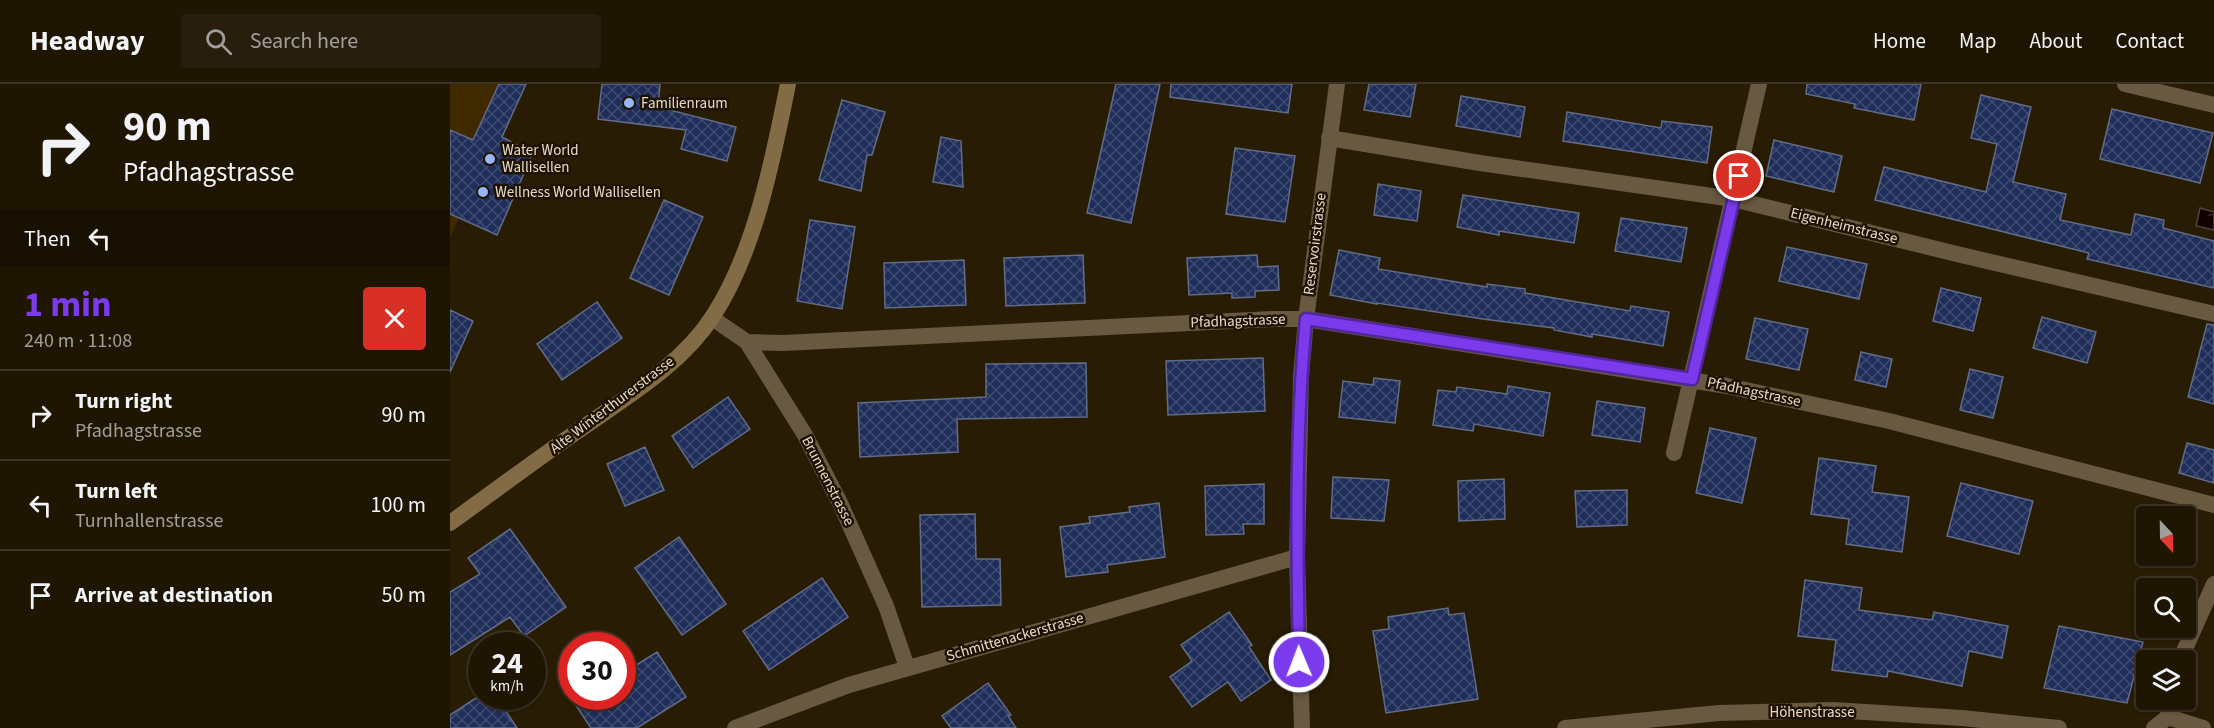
<!DOCTYPE html>
<meta charset="utf-8">
<style>
:root{--surface:#1f1503;--page:#271e0d;--text:#f1f3f6;--muted:#a19f9a;--line:#3c3425;--accent:#7c3aed}
body{margin:0;font-family:"Source Sans 3",sans-serif;background:var(--page);color:var(--text);height:100vh;display:flex;flex-direction:column;font-size:22px;white-space:nowrap}
*{box-sizing:border-box;margin:0}
p{font-size:20px;color:var(--muted)}
.icon{flex:none;width:33px;height:33px;fill:none;stroke:currentColor;stroke-width:2;stroke-linecap:round;stroke-linejoin:round}
.map{position:relative;flex:1;overflow:hidden}
.sheet{display:flex;flex-direction:column;background:var(--surface);width:450px}
.sheet>*{flex:none}
.guide{background:#1f1503;color:var(--text);overflow:hidden}
.needle{width:39px;rotate:158deg}
.controls{position:absolute;left:1686px;top:422px;display:grid;gap:12px}
.controls a{display:grid;place-items:center;width:60px;height:60px;border-radius:6px;background:var(--surface);box-shadow:0 2px 4px #0004,0 0 0 2px var(--line);font-size:30px}
.speed{position:absolute;left:18px;top:548px;display:flex;gap:12px;font-size:30px;font-weight:700;text-align:center}
.speed>*{display:grid;place-content:center;width:78px;height:78px;border-radius:50%;background:var(--surface);box-shadow:0 2px 4px #0004,0 0 0 2px var(--line);line-height:1}
.speed small{font-size:15px;font-weight:400}
.speed .limit{border:9px solid #d22;background:#fff;color:#111}
.pin{position:absolute;display:grid;place-items:center;width:51px;height:51px;color:#fff;margin:-26px;border:3px solid #fff;border-radius:50%;box-shadow:0 2px 6px #0007}
.me{position:absolute;width:66px;margin:-33px;rotate:359deg;stroke-linejoin:round;filter:drop-shadow(0 0 4px #0008)}
.turn{display:flex;align-items:center;gap:21px;height:126px;padding:0 24px;font-size:27px}
.turn .icon{width:78px;height:78px;stroke-width:2.5}
.turn b{display:block;font-size:42px;line-height:51px}
.then{display:flex;align-items:center;height:57px;padding:0 24px;background:#0003;gap:12px;font-size:22px}
.round{display:grid;place-items:center;flex:none;width:63px;height:63px;border-radius:6px;background:var(--page)}
.summary{display:flex;align-items:center;justify-content:space-between;height:102px;padding:0 24px}
h1{font-size:36px;font-weight:700;line-height:45px;color:var(--accent)}
ul{padding:0;list-style:none}
li{display:flex;align-items:center;gap:18px;height:90px;padding:0 24px;border-top:2px solid var(--line)}
li div{flex:1}
li b{display:block;font-size:22px}
li em{font-style:normal}
header{display:flex;align-items:center;gap:36px;box-sizing:border-box;height:84px;padding:0 30px;background:var(--surface);border-bottom:2px solid var(--line)}
header strong{font-size:28px}
nav{display:flex;gap:33px;margin-inline-start:auto;font-size:21px}
.search{width:420px;height:54px;background:var(--page);display:flex;align-items:center;gap:15px;box-sizing:border-box;padding:0 21px;border-radius:6px;color:var(--muted);font-size:22px}
main{display:flex;flex:1;min-height:0}
.map>svg:first-child{display:block}
.grass{fill:#3f2a00}
.water{fill:url(#water-ripples);stroke:#50433e;stroke-width:1.5}
.building{fill:url(#building-cross-hatch);stroke:#616c86;stroke-width:1.5}
.lines{fill:none;stroke-linecap:round;stroke-linejoin:round}
.minor{stroke:#695940;stroke-width:16}
.secondary{stroke:#836c45;stroke-width:16}
.route-casing{stroke:#51269a;stroke-width:15}
.route{stroke:#7c3aed;stroke-width:10}
.poi-dot{fill:#98b5fd;stroke:#1f1200;stroke-width:2}
.labels{text-anchor:middle;dominant-baseline:central;stroke-width:5;stroke-linejoin:round;paint-order:stroke}
.poi-label{font-size:15px;fill:#e4dbcd;stroke:#1f1200;text-anchor:start}
.street-label{font-size:15px;fill:#e4dbcd;stroke:#1f1200}
</style>
<header>
<strong>Headway</strong>
<div class="search"><svg class="icon" aria-label="search" viewBox="0 0 24 24"><circle cx="10" cy="10" r="6"/><path d="M15 15l6 6"/></svg>Search here</div>
<nav><a>Home</a><a>Map</a><a>About</a><a>Contact</a></nav>
</header>
<main>
<section class="sheet">
<div class="guide">
<div class="turn"><svg class="icon" aria-label="right" viewBox="0 0 24 24"><path d="M7 20v-9h11M14 6l5 5-5 5"/></svg><div><b>90 m</b>Pfadhagstrasse</div></div>
<div class="then">Then<svg class="icon" aria-label="left" viewBox="0 0 24 24"><path d="M17 20v-9H6M10 6l-5 5 5 5"/></svg></div>
</div>
<div class="summary"><div><h1>1 min</h1><p>240 m · 11:08</p></div><a class="round" style="background:#d93025;color:#fff"><svg class="icon" aria-label="close" viewBox="0 0 24 24"><path d="M6 6l12 12M18 6L6 18"/></svg></a></div>
<ul>
<li><svg class="icon" aria-label="right" viewBox="0 0 24 24"><path d="M7 20v-9h11M14 6l5 5-5 5"/></svg><div><b>Turn right</b><p>Pfadhagstrasse</p></div><em>90 m</em></li>
<li><svg class="icon" aria-label="left" viewBox="0 0 24 24"><path d="M17 20v-9H6M10 6l-5 5 5 5"/></svg><div><b>Turn left</b><p>Turnhallenstrasse</p></div><em>100 m</em></li>
<li><svg class="icon" aria-label="arrive" viewBox="0 0 24 24"><path d="M6 21V4h12l-3 4 3 4H6"/></svg><div><b>Arrive at destination</b></div><em>50 m</em></li>
</ul>
</section>
<div class="map">
<svg width="1764" height="644" viewBox="0 0 1764 644">
<defs>
<pattern id="water-ripples" width="26" height="14" patternUnits="userSpaceOnUse" patternTransform="scale(1.5)"><rect width="26" height="14" fill="#110200"/><path d="M2 4q2-2 4 0t4 0M15 11q2-2 4 0t4 0" fill="none" stroke="#342624"/></pattern>
<pattern id="building-cross-hatch" width="8" height="8" patternUnits="userSpaceOnUse" patternTransform="scale(1.5)"><rect width="8" height="8" fill="#1e2d59"/><path d="M0 0l8 8M0 8l8-8" fill="none" stroke="#3f4b70"/></pattern>
</defs>
<rect width="100%" height="100%" fill="#291c04"/>
<path class="grass" d="M0,0H76L52,53L83,69L47,151L9,134L0,153Z"/>
<path class="water" d="M1750,124L1764,128V146L1746,142Z"/>
<path class="building" d="M49,0H76L52,53L83,69L47,151L0,130V46L23,56Z
M152,0H210L208,23L286,43L277,77L231,65L236,46L148,35Z
M666,0H710L681,139L637,129Z
M721,0H842L838,29L720,13Z
M919,0H966L960,33L914,26Z
M1357,0H1471L1464,36L1404,24L1405,20L1356,10Z
M1531,11L1581,23L1563,98L1616,110L1610,136L1681,151L1685,130L1714,136L1713,144L1764,157V204L1637,175L1639,169L1425,116L1434,83L1536,108L1547,60L1521,54Z
M1011,12L1075,23L1070,53L1006,42Z
M392,16L435,28L422,71H417L411,107L369,96Z
M1662,25L1763,49L1750,99L1650,75Z
M1117,28L1211,44L1212,37L1262,43L1257,79L1113,57Z
M491,53L511,57L513,103L483,98Z
M1324,56L1392,72L1384,108L1316,92Z
M785,64L845,72L835,138L776,130Z
M928,100L971,107L967,137L924,131Z
M1013,111L1129,129L1124,159L1049,147V151L1007,143Z
M214,116L253,133L219,211L180,194Z
M1171,134L1237,144L1231,178L1165,167Z
M360,136L405,143L392,225L347,217Z
M1337,163L1417,180L1409,215L1329,197Z
M889,166L930,174L928,185L1037,203V200L1075,205V209L1180,227L1181,222L1219,228L1213,262L1142,250V253L1104,246V244L1033,235L927,219V220L880,211Z
M633,171L635,219L556,222L554,174Z
M807,171L808,183L828,182L829,206L805,207V213L782,214V209L739,211L737,174Z
M514,176L516,221L435,224L434,179Z
M1491,204L1531,214L1523,247L1483,237Z
M147,218L172,254L112,296L87,260Z
M0,226L23,237L0,288Z
M1592,233L1646,248L1637,279L1583,264Z
M1305,234L1358,245L1349,286L1296,275Z
M1757,240L1764,241V320L1738,313Z
M1411,268L1442,275L1436,303L1405,296Z
M813,274L815,327L718,331L716,277Z
M636,279L637,333L507,335L508,368L410,373L408,319L536,313V280Z
M1520,285L1553,293L1543,334L1510,326Z
M924,294L950,297L945,339L889,333L893,297L923,301Z
M1058,302L1100,309L1093,352L1024,340L1023,347L983,341L988,306L1006,308L1007,303L1057,310Z
M278,313L300,345L243,384L222,352Z
M1147,317L1195,324L1190,358L1142,351Z
M1260,344L1306,354L1292,419L1246,409Z
M1737,359L1764,366V399L1729,389Z
M195,363L214,406L175,422L157,380Z
M1369,374L1426,382L1422,408L1459,413L1452,468L1396,460L1399,435L1361,430Z
M883,393L939,396L934,437L881,434Z
M1054,395L1055,435L1009,437L1008,397Z
M1511,399L1583,417L1569,470L1497,452Z
M814,400V440H793L794,450L756,451L755,402Z
M1177,406V441L1127,443L1125,407Z
M709,419L715,473L657,481L658,488L616,493L610,443L640,439L639,433L680,428L679,423Z
M525,430L526,475H550L551,521L472,523L470,431Z
M60,445L116,523L74,552L60,533L0,571V508L30,490L18,474Z
M229,453L276,520L232,551L185,484Z
M372,494L398,533L319,586L293,547Z
M1355,496L1412,504L1409,526L1482,536L1484,528L1558,542L1552,574L1519,567L1512,602L1438,587L1437,593L1382,586L1386,556L1348,552Z
M998,524L999,531L1014,529L1028,615L936,629L923,547L939,545L938,533Z
M779,528L802,561L799,563L821,596L791,617L778,598L742,623L720,593L742,577L731,561Z
M1609,542L1693,558L1677,619L1594,604Z
M207,568L236,613L187,644H141L125,620L138,612H172V590Z
M538,599L561,631L558,632L566,644H501L492,632Z
M29,612H46L67,644H0V631Z"/>
<g class="lines">
<path class="minor" d="M1675,0L1764,21
M879,54L1030,79L1283,115L1511,171L1764,230
M262,234L297,258L355,351L390,419L436,522L457,583
M297,258L333,259L823,235H856L1277,302L1439,337L1764,421
M1224,369L1309,0
M1730,576L1764,500
M1718,633L1753,644
M285,644L399,601L847,473
M852,644L847,473L851,292L856,235L887,0
M1115,644L1269,629L1383,626L1512,634L1609,644
M1704,644L1718,633L1719,615"/>
<path class="secondary" d="M0,439C42,409 83,378 125,349C173,315 231,282 263,232C305,168 323,75 338,0"/>
</g>
<g class="lines">
<g class="route-casing">
<path id="route" d="M849,578C847,464 845,349 856,235L1242,295L1289,92"/>
</g>
<use href="#route" class="route"/>
</g>
<g class="poi-dot">
<circle cx="179" cy="19" r="6"/>
<circle cx="40" cy="75" r="6"/>
<circle cx="33" cy="108" r="6"/>
</g>
<g class="labels">
<g class="poi-label">
<text x="191" y="19">Familienraum</text>
<text x="52" y="66">Water World<tspan x="52" dy="17">Wallisellen</tspan></text>
<text x="45" y="108">Wellness World Wallisellen</text>
</g>
<g class="street-label">
<text transform="translate(1394 142) rotate(14)">Eigenheimstrasse</text>
<text transform="translate(865 160) rotate(-83)">Reservoirstrasse</text>
<text transform="translate(788 237) rotate(-2)">Pfadhagstrasse</text>
<text transform="translate(1304 308) rotate(12)">Pfadhagstrasse</text>
<text transform="translate(162 321) rotate(-37)">Alte Winterthurerstrasse</text>
<text transform="translate(378 397) rotate(63)">Brunnenstrasse</text>
<text transform="translate(565 553) rotate(-16)">Schmittenackerstrasse</text>
<text x="1362" y="628">Höhenstrasse</text>
</g>
</g>
</svg>
<div class="controls">
<a><svg class="needle" viewBox="-14 -14 28 28"><path d="M0-13l5 13h-10z" fill="#e53935"/><path d="M0 13l5-13h-10z" fill="#a19f9a"/></svg></a>
<a><svg class="icon" aria-label="search" viewBox="0 0 24 24"><circle cx="10" cy="10" r="6"/><path d="M15 15l6 6"/></svg></a>
<a><svg class="icon" aria-label="layers" viewBox="0 0 24 24"><path d="M12 4l9 5-9 5-9-5zM3 14l9 5 9-5"/></svg></a>
</div>
<div class="speed"><div>24<small>km/h</small></div><div class="limit">30</div></div>
<div class="pin" style="left:1289px;top:92px;background:#d93025"><svg class="icon" aria-label="arrive" viewBox="0 0 24 24"><path d="M6 21V4h12l-3 4 3 4H6"/></svg></div>
<svg class="me" style="left:849px;top:578px" viewBox="-20 -20 40 40"><circle r="17" fill="#7c3aed" stroke="#fff" stroke-width="3"/><path d="M0-11L8 9 0 5-8 9z" fill="#fff"/></svg>
</div>
</main>
